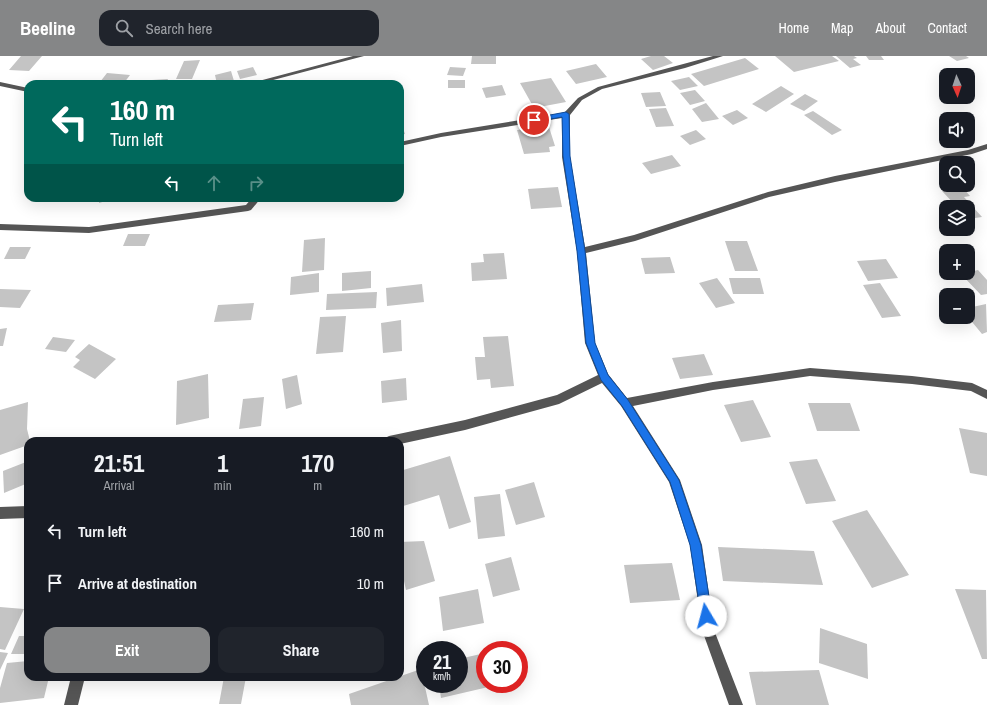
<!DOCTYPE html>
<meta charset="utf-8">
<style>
:root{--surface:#171b24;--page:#20242c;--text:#f1f3f6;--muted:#9ea1a6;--accent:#858687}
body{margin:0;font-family:"Archivo Narrow",sans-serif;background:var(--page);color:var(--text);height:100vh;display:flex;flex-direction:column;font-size:15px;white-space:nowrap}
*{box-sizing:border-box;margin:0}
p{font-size:13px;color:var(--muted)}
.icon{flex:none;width:22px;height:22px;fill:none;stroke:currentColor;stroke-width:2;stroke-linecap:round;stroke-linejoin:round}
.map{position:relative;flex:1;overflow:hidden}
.drawer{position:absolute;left:24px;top:381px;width:380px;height:244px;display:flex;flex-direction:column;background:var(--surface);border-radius:12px;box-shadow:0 4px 16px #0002}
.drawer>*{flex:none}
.banner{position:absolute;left:24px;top:24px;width:380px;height:122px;border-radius:12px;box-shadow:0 4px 16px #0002;background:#00695c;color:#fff;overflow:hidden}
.needle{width:26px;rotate:177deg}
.fabs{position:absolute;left:939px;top:12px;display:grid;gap:8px}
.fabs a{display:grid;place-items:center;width:36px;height:36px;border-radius:8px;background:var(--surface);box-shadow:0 4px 16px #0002;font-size:20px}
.speed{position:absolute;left:416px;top:585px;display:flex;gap:8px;font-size:20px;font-weight:700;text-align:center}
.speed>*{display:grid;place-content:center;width:52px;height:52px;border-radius:50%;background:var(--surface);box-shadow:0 4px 16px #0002;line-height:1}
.speed small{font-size:10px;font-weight:400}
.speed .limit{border:6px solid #d22;background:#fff;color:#111}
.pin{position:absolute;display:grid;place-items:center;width:34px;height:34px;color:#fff;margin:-17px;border:2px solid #fff;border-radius:50%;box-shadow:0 1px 4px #0007}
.me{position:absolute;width:44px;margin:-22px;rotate:352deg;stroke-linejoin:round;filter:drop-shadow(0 0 3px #0008)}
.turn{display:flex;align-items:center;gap:14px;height:84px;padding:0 20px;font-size:18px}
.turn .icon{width:52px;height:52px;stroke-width:2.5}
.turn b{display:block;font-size:28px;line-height:34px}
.lanes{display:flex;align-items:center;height:38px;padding:0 20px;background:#0003;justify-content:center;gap:20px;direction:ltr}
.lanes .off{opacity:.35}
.eta{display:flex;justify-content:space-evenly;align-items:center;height:68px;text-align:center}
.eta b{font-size:24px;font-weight:700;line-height:28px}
.action{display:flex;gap:8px;margin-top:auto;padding:8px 20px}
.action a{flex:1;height:46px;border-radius:12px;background:var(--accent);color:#fff;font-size:16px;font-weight:700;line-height:46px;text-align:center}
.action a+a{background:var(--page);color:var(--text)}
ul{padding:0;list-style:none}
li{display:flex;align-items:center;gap:12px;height:52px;padding:0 20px}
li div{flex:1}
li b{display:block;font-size:15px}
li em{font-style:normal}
header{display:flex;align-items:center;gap:24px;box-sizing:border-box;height:56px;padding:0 20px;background:var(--accent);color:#fff}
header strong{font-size:19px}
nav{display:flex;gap:22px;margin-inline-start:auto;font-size:14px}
.search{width:280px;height:36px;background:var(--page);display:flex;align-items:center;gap:10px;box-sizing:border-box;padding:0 14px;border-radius:12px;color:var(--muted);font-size:15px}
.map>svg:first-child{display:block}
.building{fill:#c4c4c4}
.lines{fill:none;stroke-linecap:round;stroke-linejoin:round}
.minor{fill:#555;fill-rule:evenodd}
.route{fill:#1a73e8;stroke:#114b97}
</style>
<header>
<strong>Beeline</strong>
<div class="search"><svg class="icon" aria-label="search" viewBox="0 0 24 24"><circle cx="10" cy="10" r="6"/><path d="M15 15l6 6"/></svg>Search here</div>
<nav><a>Home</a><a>Map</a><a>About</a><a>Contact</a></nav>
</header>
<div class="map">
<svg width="987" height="649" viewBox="0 0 987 649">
<rect width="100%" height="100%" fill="#fff"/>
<path class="building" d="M21,0H42L29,15L9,14Z
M472,0H496V8H471Z
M651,0H664L673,7L653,14L641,3Z
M775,0H832L839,5L794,16Z
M836,0H854L857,2L853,3L861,9L850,12Z
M866,0H881L884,4H869Z
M949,0H966L969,2L957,5Z
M745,2L759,13L704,30L691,18Z
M200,4L192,23H176L184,5Z
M596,8L607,21L576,28L566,15Z
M253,11L257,19L240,23L237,15Z
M450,11L466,12L463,20L447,19Z
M231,15L234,25L217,28L215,19Z
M107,17L130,19L124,27L100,26Z
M689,21L698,30L680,34L671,25Z
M551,22L566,46L534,52L520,27Z
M168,23L166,28H150L152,24Z
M448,24H465V32H448Z
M502,29L506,39L486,42L482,32Z
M781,30L794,38L766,56L752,48Z
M695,34L705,45L690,49L680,37Z
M660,36L666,50L646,51L641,37Z
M805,38L818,45L804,55L790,48Z
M706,47L719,63L702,66L692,53Z
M666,52L674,70L656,71L649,53Z
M737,54L748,62L733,69L722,60Z
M813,55L842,74L832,79L804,59Z
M400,63L405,78L400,79Z
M549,71L555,90L549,91L550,96L524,98L517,74Z
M696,74L706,83L690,89L680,80Z
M672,99L681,110L651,118L642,107Z
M558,131L562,151L531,153L528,133Z
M963,132L970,140L964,141L982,161L968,163V151H957L942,135Z
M99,142H116L99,147Z
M128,178H150L145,190H123Z
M325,182L324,214L302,216L304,184Z
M725,185H747L758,215H735Z
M10,191H31L25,203H4Z
M504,197L507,223L472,225L471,207L484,206L483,198Z
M670,201L675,217L645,218L641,202Z
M886,203L898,222L868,225L857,205Z
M978,214L987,224V238L981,239L961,218Z
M371,215V232L342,235V217Z
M319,217V236L290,239L291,221Z
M717,222L735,247L716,252L699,227Z
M729,222H760L764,238H733Z
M880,227L901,260L882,262L863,229Z
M422,228L424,246L387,250L386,232Z
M0,233L31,234L20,252L0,251Z
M377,236L376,252L326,254L327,238Z
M254,247L251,264L214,266L218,249Z
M986,248L987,276L982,278L968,261V252Z
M346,260L343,296L316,298L320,261Z
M401,264L402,295L383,297L381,267Z
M7,272L3,290H0V273Z
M508,280L514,330L491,332L490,323L477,324L475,301H485L483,281Z
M53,281L75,284L66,296L45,293Z
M89,288L116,303L95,323L73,311L80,304L75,301Z
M704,298L713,319L680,323L672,302Z
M208,318L209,362L176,369L177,325Z
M297,319L302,348L286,353L282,323Z
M406,322L407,344L382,347L381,325Z
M264,341L261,370L239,373L243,343Z
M753,344L771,381L741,386L724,349Z
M28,346L27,373L30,385H28V389L0,399V354Z
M808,347H850L860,375H817Z
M959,372L987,377V420L970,417Z
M450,400L471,466L449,473L439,439L400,451V415Z
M817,403L836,445L806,448L789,406Z
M26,406L28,427L4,437L3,415Z
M534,426L545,461L516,469L505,434Z
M500,438L505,480L478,483L474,441Z
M867,454L909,519L872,532L832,465Z
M424,485L435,525L406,534L402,516L400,517V486Z
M718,491L814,495L823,529L723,525Z
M511,501L520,534L493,541L485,508Z
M672,507L680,544L630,547L624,509Z
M478,533L484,567L443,575L439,541Z
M955,533L986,534L987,603H982Z
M0,551L24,553L5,594L0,593Z
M820,572L867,588L868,623L819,607Z
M19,580H28V598H11Z
M0,596L8,597L0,614Z
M485,597V628L497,629L441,642L439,628H459V603Z
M28,605V621H49L44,642L0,647V632L7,607Z
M421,613L429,649H351L349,638Z
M819,614L829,649H756L749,616Z
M224,621H246L241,648H219Z"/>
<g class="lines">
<path class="minor" d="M353,0H364L258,28H247Z
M713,0H723L685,12L602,33L582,44L570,59V101L585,191L634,179L768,136L835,120L968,94L987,88V93L972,98L835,126L769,141L635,185L586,197L595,287L608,318L627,342L713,326L810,312L912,320L972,327L987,334V343L971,335L912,328L810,320L713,334L633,350L680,424L702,489L714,574L743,649H729L702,574L690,489L669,426L621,350L602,327L559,348L465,374L400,388V385H384L385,382L389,380L465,364L557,339L598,319L585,287L577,195L562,101V62L441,81L400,90V86L441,77L564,57L578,42L598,31Z
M0,26L28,32V36L0,30Z
M252,142H261L251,154L248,155L89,177L0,174V168L89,171L246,149Z
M28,450V462L0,463V451Z
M71,621H85L78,649H64Z"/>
</g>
<path class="route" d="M566,56L569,58L570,100L585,195L595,287L608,319L628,344L679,424L701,489L712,560L710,564L706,565L702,564L701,560L690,489L670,426L622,350L601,324L586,287L577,195L563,100L562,61L534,66L531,64L534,62Z"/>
</svg>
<div class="fabs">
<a><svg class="needle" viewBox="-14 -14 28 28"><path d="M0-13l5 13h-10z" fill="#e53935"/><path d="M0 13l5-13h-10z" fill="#9ea1a6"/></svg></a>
<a><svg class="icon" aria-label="sound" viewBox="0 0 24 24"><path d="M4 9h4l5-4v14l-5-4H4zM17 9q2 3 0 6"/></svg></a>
<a><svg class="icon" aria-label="search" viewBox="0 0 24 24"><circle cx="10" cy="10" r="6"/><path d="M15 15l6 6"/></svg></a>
<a><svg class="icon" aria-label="layers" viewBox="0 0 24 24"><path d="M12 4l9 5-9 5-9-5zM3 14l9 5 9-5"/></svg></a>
<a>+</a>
<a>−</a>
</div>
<div class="speed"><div>21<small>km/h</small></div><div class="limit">30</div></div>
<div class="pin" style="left:534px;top:64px;background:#d93025"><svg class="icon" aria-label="arrive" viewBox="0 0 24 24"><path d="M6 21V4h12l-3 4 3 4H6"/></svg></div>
<svg class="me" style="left:706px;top:560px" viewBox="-20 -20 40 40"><circle r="19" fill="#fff"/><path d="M0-13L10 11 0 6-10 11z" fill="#1a73e8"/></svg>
<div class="banner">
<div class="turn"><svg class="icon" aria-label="left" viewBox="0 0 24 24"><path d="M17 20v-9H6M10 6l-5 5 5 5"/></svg><div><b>160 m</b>Turn left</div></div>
<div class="lanes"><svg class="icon" aria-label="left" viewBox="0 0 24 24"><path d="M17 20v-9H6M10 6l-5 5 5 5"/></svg><svg class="icon off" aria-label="ahead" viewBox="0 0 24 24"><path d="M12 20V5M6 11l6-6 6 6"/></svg><svg class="icon off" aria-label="right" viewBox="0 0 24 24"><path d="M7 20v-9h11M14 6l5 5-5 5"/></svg></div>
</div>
<section class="drawer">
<div class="eta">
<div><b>21:51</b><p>Arrival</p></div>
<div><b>1</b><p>min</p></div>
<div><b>170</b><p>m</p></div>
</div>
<ul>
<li><svg class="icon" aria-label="left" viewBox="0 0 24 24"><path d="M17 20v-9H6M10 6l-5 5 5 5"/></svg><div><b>Turn left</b></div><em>160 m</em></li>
<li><svg class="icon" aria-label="arrive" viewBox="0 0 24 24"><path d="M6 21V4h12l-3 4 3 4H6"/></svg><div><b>Arrive at destination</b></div><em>10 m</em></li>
</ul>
<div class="action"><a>Exit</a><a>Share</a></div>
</section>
</div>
